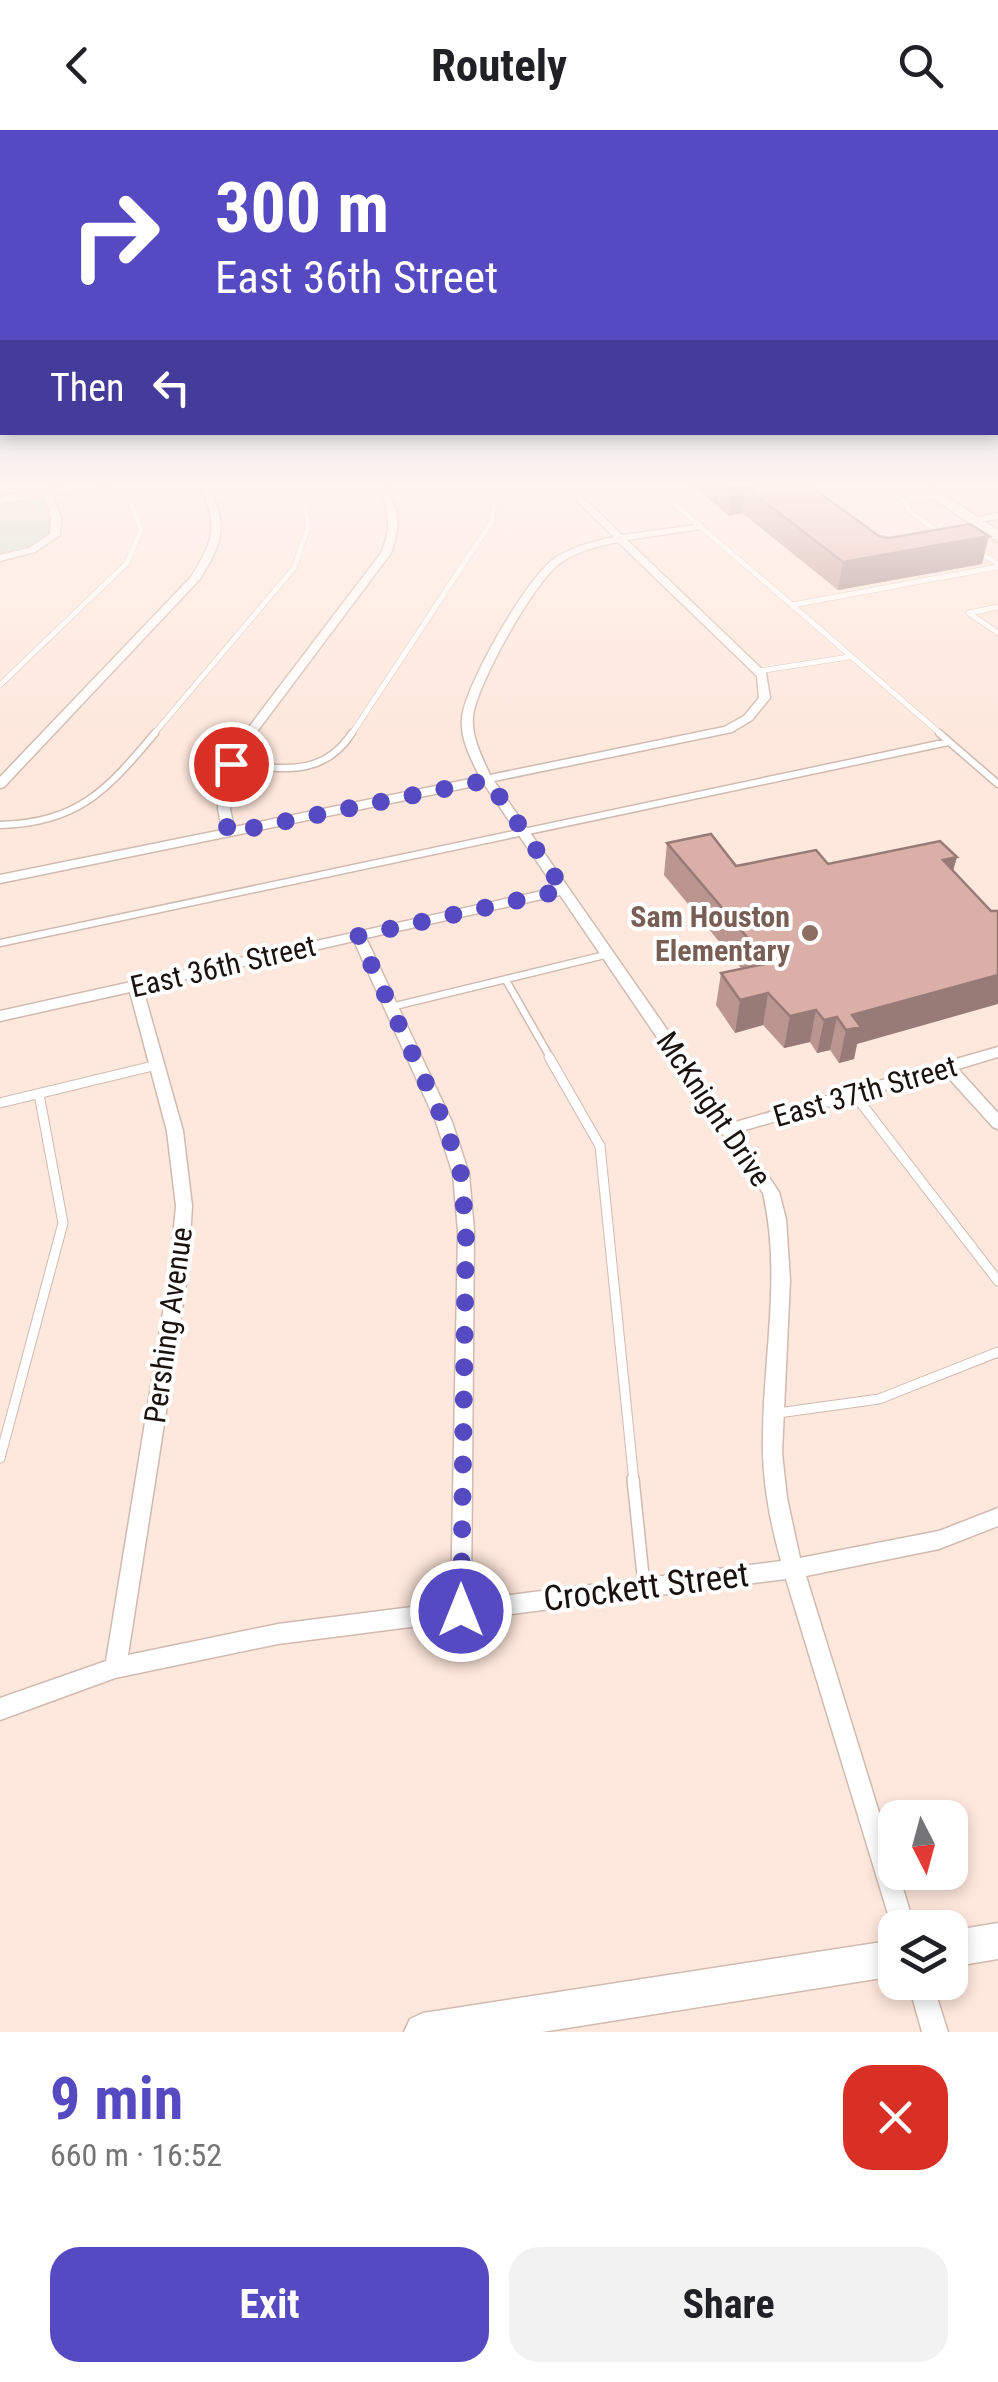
<!DOCTYPE html>
<meta charset="utf-8">
<style>
:root{--surface:#fff;--page:#f2f2f2;--text:#202124;--muted:#757577;--accent:#564ac2}
body{margin:0;font-family:"Roboto Condensed",sans-serif;background:var(--page);color:var(--text);height:100vh;display:flex;flex-direction:column;font-size:38px;white-space:nowrap}
*{box-sizing:border-box;margin:0}
p{font-size:32px;color:var(--muted)}
.icon{flex:none;width:55px;height:55px;fill:none;stroke:currentColor;stroke-width:2;stroke-linecap:round;stroke-linejoin:round}
.map{position:relative;height:1902px;overflow:hidden}
.side{display:flex;flex-direction:column;background:var(--surface);flex:1}
.side>*{flex:none}
.guide{position:absolute;left:0px;top:0px;width:1000px;height:305px;box-shadow:0 5px 15px #0003;background:#564ac2;color:#fff;overflow:hidden}
.needle{width:65px;rotate:174deg}
.buttons{position:absolute;left:878px;top:1670px;display:grid;gap:20px}
.buttons a{display:grid;place-items:center;width:90px;height:90px;border-radius:20px;background:var(--surface);box-shadow:0 5px 15px #0003;font-size:50px}
.pin{position:absolute;display:grid;place-items:center;width:85px;height:85px;color:#fff;margin:-42px;border:5px solid #fff;border-radius:50%;box-shadow:0 2px 10px #0007}
.me{position:absolute;width:110px;margin:-55px;rotate:0deg;stroke-linejoin:round;filter:drop-shadow(0 0 8px #0008)}
.turn{display:flex;align-items:center;gap:35px;height:210px;padding:0 50px;font-size:45px}
.turn .icon{width:130px;height:130px;stroke-width:2.5}
.turn b{display:block;font-size:70px;line-height:85px}
.then{display:flex;align-items:center;height:95px;padding:0 50px;background:#0003;gap:20px;font-size:38px}
.round{display:grid;place-items:center;flex:none;width:105px;height:105px;border-radius:30px;background:var(--page)}
.overview{display:flex;align-items:center;justify-content:space-between;height:170px;padding:0 50px}
h1{font-size:60px;font-weight:700;line-height:75px;color:var(--accent)}
.button{display:flex;gap:20px;margin-top:auto;padding:20px 50px}
.button a{flex:1;height:115px;border-radius:30px;background:var(--accent);color:#fff;font-size:40px;font-weight:700;line-height:115px;text-align:center}
.button a+a{background:var(--page);color:var(--text)}
header{display:flex;justify-content:space-between;align-items:center;height:130px;padding:0 50px;background:var(--surface);font-size:45px;font-weight:700}
.map>svg:first-child{display:block}
.green{fill:#bcddcb}
.lines{fill:none;stroke-linecap:round;stroke-linejoin:round}
.lane-far3-casing{stroke:#d1bab0;stroke-width:6}
.lane-far2-casing{stroke:#d1bab0;stroke-width:9}
.lane-far1-casing{stroke:#d1bab0;stroke-width:11}
.lane-casing{stroke:#d1bab0;stroke-width:14}
.street-casing{stroke:#d1bab0;stroke-width:3}
.secondary-casing{stroke:#d1bab0;stroke-width:3}
.primary-casing{stroke:#d1bab0;stroke-width:3}
.lane-far3{stroke:#fff;stroke-width:5}
.lane-far2{stroke:#fff;stroke-width:6}
.lane-far1{stroke:#fff;stroke-width:9}
.lane{stroke:#fff;stroke-width:11}
.street{fill:#fff;fill-rule:evenodd}
.secondary{fill:#fff;fill-rule:evenodd}
.primary{fill:#fff;fill-rule:evenodd}
.wall{fill:#bb9690}
.shaded-wall{fill:#987a76}
.building{fill:#d9afa8;stroke:#987a76;stroke-width:2.5}
.route{stroke:#564ac2;stroke-width:18;stroke-dasharray:0 32.4}
.education-dot{fill:#8d6e63;stroke:#fff;stroke-width:4}
.labels{text-anchor:middle;dominant-baseline:central;stroke-width:8;stroke-linejoin:round;paint-order:stroke}
.education-label{font-size:30px;font-weight:bold;fill:#785e54;stroke:#fff;text-anchor:end}
.street-label{font-size:30px;fill:#1a120f;stroke:#fff}
.near-street-label{font-size:35px;fill:#1a120f;stroke:#fff}
</style>
<header><svg class="icon" aria-label="back" viewBox="0 0 24 24"><path d="M15 5l-7 7 7 7"/></svg>Routely<svg class="icon" aria-label="search" viewBox="0 0 24 24"><circle cx="10" cy="10" r="6"/><path d="M15 15l6 6"/></svg></header>
<div class="map">
<svg width="998" height="1902" viewBox="0 0 998 1902">
<rect width="100%" height="100%" fill="#fee7dc"/>
<path class="green" d="M43,370L54,396L52,405L24,420L0,426V375Z"/>
<g class="lines">
<g class="lane-far3-casing">
<path id="lane-far3" d="M653,356L792,475L998,437
M881,356L903,370
M935,365L903,370L912,383L943,405
M978,421L998,434
M792,475L942,605
M998,477L969,483L998,503
M759,541L849,527
M0,555L127,433L141,400L125,356
M153,605L294,438L308,397L306,377L298,356
M351,605L492,391L494,374L478,356"/>
</g>
<g class="lane-far2-casing">
<path id="lane-far2" d="M939,603L998,654
M231,634C280,638 322,649 352,603
M0,695C79,693 108,659 155,603
M0,813L948,612
M507,852L551,929
M391,877L609,824"/>
</g>
<g class="lane-far1-casing">
<path id="lane-far1" d="M549,927L600,1016L634,1352
M854,964L998,1151
M0,973L157,935
M778,1283L879,1269L998,1222
M0,1328L63,1093L39,964"/>
</g>
<g class="lane-casing">
<path id="lane" d="M633,1349L644,1455"/>
</g>
<g class="street-casing">
<path id="street" d="M42,356H50L61,388L60,405L35,422L0,431V425L29,418L50,404L51,388Z
M201,356H209C228,398 223,411 200,449L4,657L0,658V647L191,447C214,410 218,397 201,356Z
M376,356H384C399,379 401,397 391,423L247,615L231,657L230,679L234,697L480,647C471,629 460,609 462,588C465,555 527,447 555,428C572,417 594,411 614,407L562,356H571L622,405L703,394V398L700,399L627,410L766,543L770,568L752,590L732,602L494,651L732,993L998,917V927L958,939L998,983V999L993,997L944,943L738,1002L779,1062L786,1089L790,1150L782,1323L787,1368L800,1428L939,1401L998,1378V1396L939,1419L806,1446L895,1734V1742H898L915,1798H895V1807L786,1449L278,1514L115,1548L0,1590V1568L106,1531L170,1140L176,1076L167,1001L130,862L0,891V881L555,758L484,654L0,753V745L222,700L218,679L219,657L236,614L381,423C392,398 390,379 376,356ZM618,412L757,546L759,568L744,586L724,597L490,645C482,627 471,607 473,586C477,554 534,452 560,433C577,421 599,416 618,412ZM560,765L763,1063C782,1146 763,1226 763,1309C762,1350 770,1392 781,1431L471,1470L474,1101L469,1044L452,992L366,808ZM354,811L436,992L453,1044L458,1101L451,1472L278,1494L128,1525L188,1140L192,1076L183,1001L143,859Z
M998,383V389L972,393L967,390Z
M908,1852H932L948,1902H922Z"/>
</g>
<g class="secondary-casing">
<path id="secondary" d="M74,356H106L0,374V366Z
M998,1793V1829L950,1837V1801Z
M895,1810V1846L542,1902H404L410,1889L423,1883Z"/>
</g>
<g class="primary-casing">
<path id="primary" d="M914,356H930L998,400V412Z"/>
</g>
<use href="#lane-far3" class="lane-far3"/>
<use href="#lane-far2" class="lane-far2"/>
<use href="#lane-far1" class="lane-far1"/>
<use href="#lane" class="lane"/>
<use href="#street" class="street"/>
<use href="#secondary" class="secondary"/>
<use href="#primary" class="primary"/>
</g>
<path class="wall" d="M693,356H810L879,406L982,434L838,460L742,383L729,386Z
M711,704L857,914L854,929L839,933L830,920L817,923L810,912L784,918L763,895L735,903L716,875L721,843L741,838L664,745L667,713Z"/>
<path class="shaded-wall" d="M745,357L742,383L729,386L732,359Z
M989,406L982,434L838,460L843,432Z
M957,727L948,759L943,730Z
M998,845V874L857,914L854,929L839,933L846,900L852,885Z
M768,863L763,895L735,903L740,870Z
M816,880L810,912L784,918L790,886Z
M837,887L830,920L817,923L824,890Z"/>
<path class="building" d="M728,356H810L879,406L889,408L970,394L989,406L843,432L745,357L732,359Z
M711,704L736,736L816,720L828,734L940,711L957,727L943,730L991,781H998V845L852,885L861,897L846,900L837,887L824,890L816,880L790,886L768,863L740,870L721,843L769,833L667,713Z"/>
<linearGradient id="sky" x2="0" y2="1"><stop stop-color="#91c0e9"/><stop offset="0.57" stop-color="#fff4ef"/><stop offset="1" stop-color="#fff4ef" stop-opacity="0"/></linearGradient>
<rect width="998" height="622" fill="url(#sky)"/>
<g class="lines">
<path class="route" d="M231,634L222,663L228,703L488,650L564,760L358,806L444,992L461,1044L466,1101L461,1481"/>
</g>
<circle class="education-dot" cx="810" cy="803" r="10"/>
<g class="labels">
<g class="education-label">
<text x="790" y="786">Sam Houston<tspan x="790" dy="34">Elementary</tspan></text>
</g>
<g class="street-label">
<text transform="translate(223 836) rotate(-13)">East 36th Street</text>
<text transform="translate(865 961) rotate(-16)">East 37th Street</text>
<text transform="translate(714 979) rotate(56)">McKnight Drive</text>
<text transform="translate(168 1195) rotate(-82)">Pershing Avenue</text>
</g>
<g class="near-street-label">
<text transform="translate(646 1457) rotate(-7)">Crockett Street</text>
</g>
</g>
</svg>
<div class="buttons">
<a><svg class="needle" viewBox="-14 -14 28 28"><path d="M0-13l5 13h-10z" fill="#e53935"/><path d="M0 13l5-13h-10z" fill="#757577"/></svg></a>
<a><svg class="icon" aria-label="layers" viewBox="0 0 24 24"><path d="M12 4l9 5-9 5-9-5zM3 14l9 5 9-5"/></svg></a>
</div>
<div class="pin" style="left:231px;top:634px;background:#d93025"><svg class="icon" aria-label="arrive" viewBox="0 0 24 24"><path d="M6 21V4h12l-3 4 3 4H6"/></svg></div>
<svg class="me" style="left:461px;top:1481px" viewBox="-20 -20 40 40"><circle r="17" fill="#564ac2" stroke="#fff" stroke-width="3"/><path d="M0-11L8 9 0 5-8 9z" fill="#fff"/></svg>
<div class="guide">
<div class="turn"><svg class="icon" aria-label="right" viewBox="0 0 24 24"><path d="M7 20v-9h11M14 6l5 5-5 5"/></svg><div><b>300 m</b>East 36th Street</div></div>
<div class="then">Then<svg class="icon" aria-label="left" viewBox="0 0 24 24"><path d="M17 20v-9H6M10 6l-5 5 5 5"/></svg></div>
</div>
</div>
<section class="side">
<div class="overview"><div><h1>9 min</h1><p>660 m · 16:52</p></div><a class="round" style="background:#d93025;color:#fff"><svg class="icon" aria-label="close" viewBox="0 0 24 24"><path d="M6 6l12 12M18 6L6 18"/></svg></a></div>
<div class="button"><a>Exit</a><a>Share</a></div>
</section>
